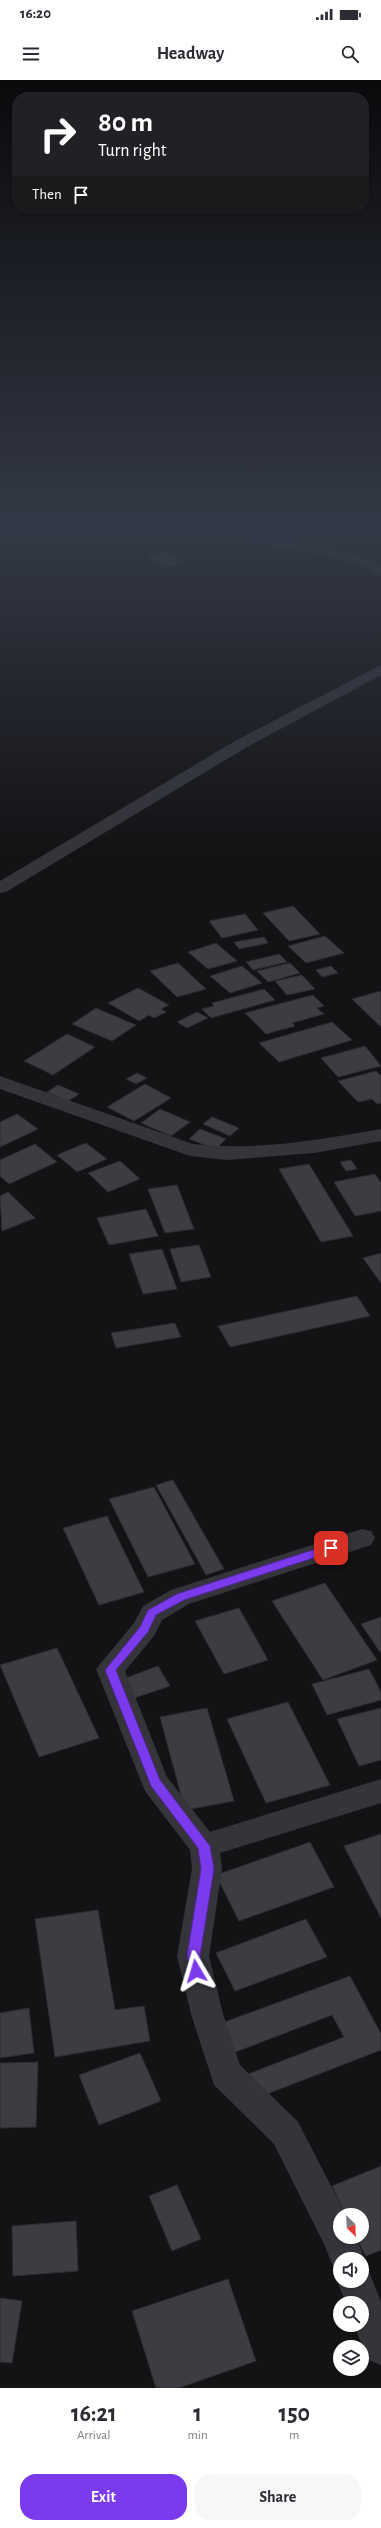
<!DOCTYPE html>
<style>
:root{--surface:#fff;--page:#f7f7f7;--text:#2b2b33;--muted:#7c7c81;--accent:#7c3aed}
body{margin:0;font-family:"Alegreya Sans",sans-serif;background:var(--page);color:var(--text);height:100vh;display:flex;flex-direction:column;font-size:15px;white-space:nowrap}
*{box-sizing:border-box;margin:0}
p{font-size:13px;color:var(--muted)}
.icon{flex:none;width:22px;height:22px;fill:none;stroke:currentColor;stroke-width:2;stroke-linecap:round;stroke-linejoin:round}
.map{position:relative;height:2308px;overflow:hidden}
.sheet{display:flex;flex-direction:column;background:var(--surface);flex:1}
.sheet>*{flex:none}
.banner{position:absolute;left:12px;top:12px;width:357px;height:122px;border-radius:16px;box-shadow:0 1px 3px #0004;background:#202124;color:#fff;overflow:hidden}
.needle{width:26px;rotate:156deg}
.fabs{position:absolute;left:333px;top:2128px;display:grid;gap:8px}
.fabs a{display:grid;place-items:center;width:36px;height:36px;border-radius:50%;background:var(--surface);box-shadow:0 1px 3px #0004;font-size:20px}
.pin{position:absolute;display:grid;place-items:center;width:34px;height:34px;color:#fff;margin:-17px;border-radius:8px;box-shadow:0 2px 6px #0006}
.me{position:absolute;width:44px;margin:-22px;rotate:353deg;stroke-linejoin:round;filter:drop-shadow(0 0 3px #0008)}
.turn{display:flex;align-items:center;gap:14px;height:84px;padding:0 20px;font-size:18px}
.turn .icon{width:52px;height:52px;stroke-width:2.5}
.turn b{display:block;font-size:28px;line-height:34px}
.then{display:flex;align-items:center;height:38px;padding:0 20px;background:#0003;gap:8px;font-size:15px}
.eta{display:flex;justify-content:space-evenly;align-items:center;height:68px;text-align:center}
.eta b{font-size:24px;font-weight:700;line-height:28px}
.action{display:flex;gap:8px;margin-top:auto;padding:8px 20px}
.action a{flex:1;height:46px;border-radius:16px;background:var(--accent);color:#fff;font-size:16px;font-weight:700;line-height:46px;text-align:center}
.action a+a{background:var(--page);color:var(--text)}
.status{display:flex;justify-content:space-between;align-items:center;height:28px;padding:0 20px;background:var(--surface);direction:ltr}
.status svg{height:11px;fill:currentColor}
header{display:flex;justify-content:space-between;align-items:center;height:52px;padding:0 20px;background:var(--surface);font-size:18px;font-weight:700}
.map>svg:first-child{display:block}
.building{fill:#3c3d42;stroke:#2d2d31}
.lines{fill:none;stroke-linecap:round;stroke-linejoin:round}
.minor{fill:#34343a;fill-rule:evenodd}
.route{fill:#7c3aed;stroke:#51269a}
</style>
<div class="status"><b>16:20</b><svg viewBox="0 0 49 12"><path d="M0 12V9h3v3zM5 12V6h3v6zM10 12V3h3v9zM15 12V0h3v12zM26 1h20v11H26zM47 4h2v5h-2z"/></svg></div>
<header><svg class="icon" aria-label="menu" viewBox="0 0 24 24"><path d="M4 6h16M4 12h16M4 18h16"/></svg>Headway<svg class="icon" aria-label="search" viewBox="0 0 24 24"><circle cx="10" cy="10" r="6"/><path d="M15 15l6 6"/></svg></header>
<div class="map">
<svg width="381" height="2308" viewBox="0 0 381 2308">
<rect width="100%" height="100%" fill="#131315"/>
<path class="building" d="M162,472L185,481L169,487L146,477Z
M293,826L320,854L289,861L263,833Z
M245,834L258,850L222,858L209,841Z
M325,856L344,873L306,883L288,866Z
M264,857L268,863L239,869L234,862Z
M216,863L237,881L208,889L188,872Z
M279,874L287,882L253,890L246,882Z
M178,883L206,909L177,917L150,891Z
M290,883L300,893L268,902L257,891Z
M242,886L262,903L230,913L210,896Z
M331,886L338,893L322,897L316,890Z
M302,895L315,909L287,915L275,901Z
M138,908L169,925L161,929L166,932L154,938L149,935L139,941L108,923Z
M264,909L275,920L211,938L202,929L214,926L212,923Z
M381,911V947L352,919Z
M313,915L324,926L317,928L324,934L292,943L295,946L266,954L245,933Z
M96,928L136,945L112,961L72,944Z
M197,932L208,938L187,948L177,942Z
M332,942L352,960L279,982L259,963Z
M67,954L95,967L53,995L24,981Z
M365,966L381,986L338,997L321,978Z
M376,991L381,996V1023L377,1024L372,1019L358,1022L338,1001Z
M137,993L147,998L136,1004L126,999Z
M145,1004L171,1018L134,1041L107,1027Z
M58,1005L79,1014L68,1021L47,1012Z
M160,1029L190,1042L171,1056L141,1043Z
M17,1034L38,1049L0,1067V1042Z
M212,1037L239,1048L230,1056L203,1044Z
M200,1049L226,1059L216,1069L189,1059Z
M86,1063L107,1079L77,1092L57,1075Z
M35,1064L57,1082L9,1104L0,1096V1080Z
M351,1080L357,1089L346,1091L340,1082Z
M120,1081L140,1099L108,1112L88,1093Z
M309,1084L353,1156L321,1162L279,1089Z
M375,1094L381,1103V1131L355,1136L334,1102Z
M177,1105L194,1149L165,1153L148,1109Z
M8,1112L35,1138L2,1151L0,1116Z
M146,1129L158,1156L109,1165L97,1138Z
M199,1165L211,1197L181,1202L170,1169Z
M162,1169L177,1209L143,1214L129,1174Z
M381,1173V1203L363,1178Z
M357,1216L370,1236L230,1267L218,1246Z
M175,1243L181,1257L116,1268L111,1253Z
M173,1400L224,1489L206,1495L156,1405Z
M154,1407L195,1484L148,1497L109,1419Z
M107,1436L144,1512L99,1525L63,1448Z
M325,1503L377,1580L323,1600L272,1521Z
M239,1528L268,1580L224,1594L195,1541Z
M381,1537V1572H380L361,1544Z
M57,1568L99,1658L39,1677L0,1585Z
M158,1586L170,1606L134,1618L123,1599Z
M369,1589L381,1612V1620L327,1635L312,1604Z
M288,1622L330,1705L266,1723L227,1639Z
M207,1628L234,1721L185,1730L160,1637Z
M381,1628V1680L359,1686L337,1639Z
M381,1754V1838L344,1766Z
M310,1762L334,1807L239,1841L216,1795Z
M98,1830L115,1930L144,1926L150,1961L55,1977L35,1839Z
M306,1839L327,1877L235,1911L216,1873Z
M350,1896L381,1954V1970L254,2019L243,1996L344,1957L332,1935L233,1973L219,1944Z
M29,1928L34,1973L0,1978V1933Z
M140,1973L161,2021L99,2045L79,1995Z
M38,1982L36,2047L0,2048V1983Z
M381,2086V2170L366,2176L356,2157H362V2135H346L332,2106Z
M177,2105L201,2159L172,2171L149,2116Z
M76,2141L78,2191L13,2196L12,2146Z
M228,2199L256,2281L179,2308H156L132,2231Z
M0,2218L22,2221L12,2283L0,2282Z"/>
<g class="lines">
<path class="minor" d="M204,450C261,450 323,465 378,482L381,485V496L368,488L336,478L210,454Z
M381,585V595L247,667L6,812L0,813V801L235,661Z
M0,996L193,1064C256,1071 319,1060 381,1049V1061L314,1073L227,1080L190,1076L0,1009Z
M362,1449L371,1451L375,1458L371,1465L189,1524L162,1540L154,1556L125,1591L167,1697L210,1752L381,1699V1723L220,1773L222,1789L209,1876L223,1934L240,1985L298,2042L346,2135H340V2157H356L365,2179L362,2185V2179H340V2193L335,2191L324,2164L274,2064L214,2005L191,1934L177,1876L192,1789L190,1770L145,1711L96,1589L134,1543L143,1526L171,1510Z
M362,2186L368,2189L381,2222V2285L368,2280L354,2245H362V2223H346L337,2201L340,2195V2201H362Z"/>
</g>
<linearGradient id="sky" x2="0" y2="1"><stop stop-color="#0a0a0c"/><stop offset="0.58" stop-color="#333946"/><stop offset="1" stop-color="#333946" stop-opacity="0"/></linearGradient>
<rect width="381" height="773" fill="url(#sky)"/>
<path class="route" d="M331,1464L335,1465V1471L184,1520L156,1535L148,1552L116,1590L160,1700L210,1766L214,1789L200,1876L203,1891L201,1895L196,1896L192,1895L187,1876L201,1789L198,1768L151,1706L105,1590L140,1547L148,1530L177,1514Z"/>
</svg>
<div class="fabs">
<a><svg class="needle" viewBox="-14 -14 28 28"><path d="M0-13l5 13h-10z" fill="#e53935"/><path d="M0 13l5-13h-10z" fill="#7c7c81"/></svg></a>
<a><svg class="icon" aria-label="sound" viewBox="0 0 24 24"><path d="M4 9h4l5-4v14l-5-4H4zM17 9q2 3 0 6"/></svg></a>
<a><svg class="icon" aria-label="search" viewBox="0 0 24 24"><circle cx="10" cy="10" r="6"/><path d="M15 15l6 6"/></svg></a>
<a><svg class="icon" aria-label="layers" viewBox="0 0 24 24"><path d="M12 4l9 5-9 5-9-5zM3 14l9 5 9-5"/></svg></a>
</div>
<div class="pin" style="left:331px;top:1468px;background:#d93025"><svg class="icon" aria-label="arrive" viewBox="0 0 24 24"><path d="M6 21V4h12l-3 4 3 4H6"/></svg></div>
<svg class="me" style="left:196px;top:1891px" viewBox="-20 -20 40 40"><path d="M0-17L14 15 0 8-14 15z" fill="#7c3aed" stroke="#fff" stroke-width="4"/></svg>
<div class="banner">
<div class="turn"><svg class="icon" aria-label="right" viewBox="0 0 24 24"><path d="M7 20v-9h11M14 6l5 5-5 5"/></svg><div><b>80 m</b>Turn right</div></div>
<div class="then">Then<svg class="icon" aria-label="arrive" viewBox="0 0 24 24"><path d="M6 21V4h12l-3 4 3 4H6"/></svg></div>
</div>
</div>
<section class="sheet">
<div class="eta">
<div><b>16:21</b><p>Arrival</p></div>
<div><b>1</b><p>min</p></div>
<div><b>150</b><p>m</p></div>
</div>
<div class="action"><a>Exit</a><a>Share</a></div>
</section>
